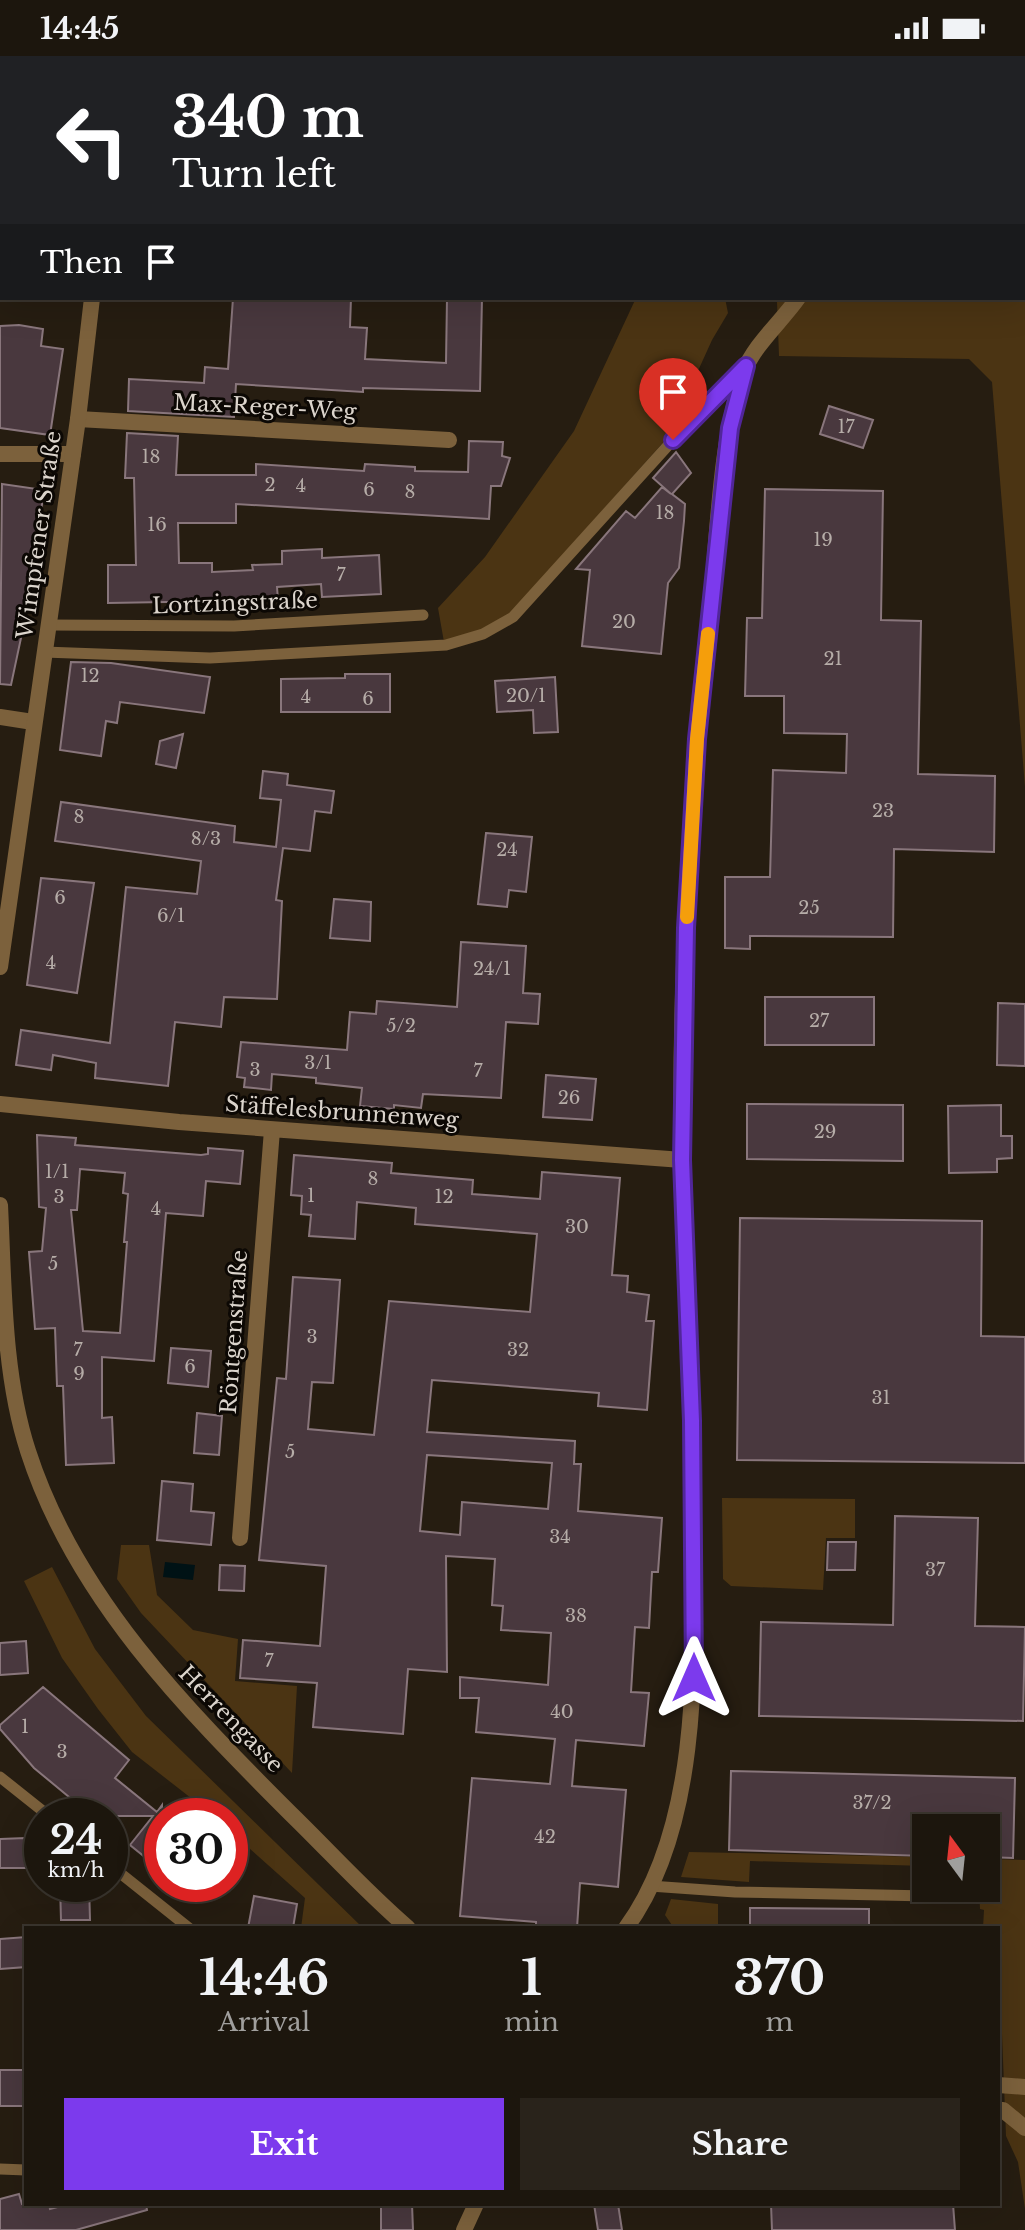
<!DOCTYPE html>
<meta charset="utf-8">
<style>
:root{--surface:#1c160d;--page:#29231b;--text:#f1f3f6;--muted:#a09f9d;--line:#3a352e;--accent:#7c3aed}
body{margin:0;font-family:"Libre Baskerville",serif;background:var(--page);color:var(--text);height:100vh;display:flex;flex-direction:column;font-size:30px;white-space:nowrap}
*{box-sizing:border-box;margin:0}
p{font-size:26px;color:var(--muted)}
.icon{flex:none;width:44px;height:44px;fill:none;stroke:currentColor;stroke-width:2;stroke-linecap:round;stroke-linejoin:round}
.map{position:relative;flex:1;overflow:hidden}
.side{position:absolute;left:24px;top:1870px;width:976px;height:280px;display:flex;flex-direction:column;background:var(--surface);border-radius:0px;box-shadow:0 8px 32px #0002,0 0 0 2px var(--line)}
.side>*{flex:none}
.banner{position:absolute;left:0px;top:0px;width:1026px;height:244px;box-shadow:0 8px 32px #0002,0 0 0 2px var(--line);background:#202124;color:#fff;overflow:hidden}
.needle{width:52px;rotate:345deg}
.fabs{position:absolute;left:912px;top:1758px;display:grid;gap:16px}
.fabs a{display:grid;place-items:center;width:88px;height:88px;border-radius:0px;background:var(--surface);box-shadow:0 8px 32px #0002,0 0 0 2px var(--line);font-size:40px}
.speed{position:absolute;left:24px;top:1742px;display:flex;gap:16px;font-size:40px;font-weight:700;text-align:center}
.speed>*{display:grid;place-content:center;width:104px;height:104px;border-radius:50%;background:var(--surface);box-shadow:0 8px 32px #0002,0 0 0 2px var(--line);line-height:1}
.speed small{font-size:20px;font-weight:400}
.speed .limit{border:12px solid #d22;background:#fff;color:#111}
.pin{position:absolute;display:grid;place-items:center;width:68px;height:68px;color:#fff;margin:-82px -34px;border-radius:50% 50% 50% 0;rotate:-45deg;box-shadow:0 0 8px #0007}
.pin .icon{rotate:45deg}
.me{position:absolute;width:88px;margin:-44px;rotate:0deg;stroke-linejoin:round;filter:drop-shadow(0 0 6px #0008)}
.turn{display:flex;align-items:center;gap:28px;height:168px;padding:0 40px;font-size:36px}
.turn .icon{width:104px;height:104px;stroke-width:2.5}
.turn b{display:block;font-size:56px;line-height:68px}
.then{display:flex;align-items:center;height:76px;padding:0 40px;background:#0003;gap:16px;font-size:30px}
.eta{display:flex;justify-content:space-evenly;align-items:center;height:136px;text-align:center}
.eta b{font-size:48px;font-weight:800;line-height:56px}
.primary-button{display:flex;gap:16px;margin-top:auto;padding:16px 40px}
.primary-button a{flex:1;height:92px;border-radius:0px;background:var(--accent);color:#fff;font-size:32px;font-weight:800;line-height:92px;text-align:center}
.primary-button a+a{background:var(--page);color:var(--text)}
.status{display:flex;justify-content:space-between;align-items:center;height:56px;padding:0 40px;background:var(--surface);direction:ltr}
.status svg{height:22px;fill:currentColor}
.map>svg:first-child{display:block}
.green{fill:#4b3413}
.water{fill:#001215}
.building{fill:#49383e;stroke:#89767c;stroke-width:2;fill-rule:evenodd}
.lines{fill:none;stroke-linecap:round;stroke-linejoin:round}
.service{stroke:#7c613c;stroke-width:11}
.minor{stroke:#7c613c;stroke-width:16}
.tertiary{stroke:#7c613c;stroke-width:16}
.route-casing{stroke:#51269a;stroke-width:20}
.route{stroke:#7c3aed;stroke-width:14}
.slow{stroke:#f59e0b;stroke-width:14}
.labels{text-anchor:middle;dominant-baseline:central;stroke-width:6;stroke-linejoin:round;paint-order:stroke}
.number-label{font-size:18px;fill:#b6ada8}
.street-label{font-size:22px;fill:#dbd4cc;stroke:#0c0804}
</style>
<div class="status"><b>14:45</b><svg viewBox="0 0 49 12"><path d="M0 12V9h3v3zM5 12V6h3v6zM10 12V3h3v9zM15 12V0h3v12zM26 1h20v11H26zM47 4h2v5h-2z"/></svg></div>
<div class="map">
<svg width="1025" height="2174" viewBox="0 0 1025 2174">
<rect width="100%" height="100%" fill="#261d11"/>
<path class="green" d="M1018,0H1025V731L992,326L969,303L779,300L777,246L781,242H1024V2Z
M636,242H725L728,257L712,284L668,381L510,558L483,573L444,586L438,552L485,501L574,375Z
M722,1442L855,1443V1482H826L823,1534L731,1530L723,1523Z
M121,1489H149L157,1539L193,1574L238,1583L235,1625L297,1630L292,1717L141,1557L117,1523Z
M52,1511L95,1593L146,1660L363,1872H301L305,1842L230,1775V1760H214L132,1696L98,1653L62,1602L24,1525Z
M689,1796L926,1801V1810L750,1805L749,1826L681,1821Z
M986,1803L1025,1804V2153L1018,2106L1006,2080L1002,1978L998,1979V1872H983L984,1854L980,1853L979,1832H986Z
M671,1843L718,1848V1872H674L665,1859Z"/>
<path class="water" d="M165,1506L195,1509L193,1524L163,1521Z"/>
<path class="building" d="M233,242H351L350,271L367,272L365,303L446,307L447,242H482L480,335L363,332V336L236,328L234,361L128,355L129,323L204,327L205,311L228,313Z
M19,269L43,273L41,290L63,293L50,379L0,372V270Z
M829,350L873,364L863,392L820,378Z
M127,377L178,380L176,419H256V408L364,415L365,408L415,411V415L468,416L469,385L503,386L502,400L510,402L501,430H491L489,463L236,448V467H178L179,507H212V516L253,514L252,509L282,508V495L322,493V502L379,499L381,538L322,541L321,528L277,531L278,544L108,547V509H136L134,422H125Z
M676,396L691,417L672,438L685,448L684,465L679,512L668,527L661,598L582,590L590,514L576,513L626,455L635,462L662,431L671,438L653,422Z
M2,428L44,434L28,549L11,629L0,628Z
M765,433L883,435L881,564L921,565L918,718L995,720L994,796L894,793L893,881L750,880V893L725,892V821H770L773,714L846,717L847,678L784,677V640H745L747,562H762Z
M71,606L111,607L210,621L204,657L120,646L117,667L106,665L101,700L60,694Z
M345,618H390V656H281V623L345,622Z
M555,621L558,676L534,677L533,654L497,656L495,625Z
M183,678L176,712L156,708L160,685Z
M263,715L288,718L287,729L334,735L331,757L315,755L310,795L283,792L276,844L282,845L277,943L224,941L221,971L175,966L168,1030L95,1022L96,1007L53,999L51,1014L16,1009L21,974L110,987L126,831L197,838L201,805L55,785L61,746L235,770L234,786L276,791L281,744L260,742Z
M486,777L532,781L526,836L509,834L507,851L478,848Z
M41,822L94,827L77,937L27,929Z
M334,843L371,846L370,885L330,882Z
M461,886L526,890L523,937L540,938L538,968L506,966L501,1042L423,1038L421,1052L394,1049V1053L360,1050L362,1032L316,1027V1022L272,1018L271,1034L244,1031L245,1022L237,1021L241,986L347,994L350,956L376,958L377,945L457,951Z
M765,941H874V989H765Z
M998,947L1025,948V1010L997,1009Z
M546,1019L596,1023L592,1064L543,1061Z
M747,1048L903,1049V1105L747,1103Z
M1001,1049V1080H1012V1102L997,1103V1116L949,1117L948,1050Z
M37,1079L76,1082L75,1089L201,1099L208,1098V1092L243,1095L240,1128L206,1125L203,1160L166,1157L154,1305L102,1301V1362L112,1361L114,1407L66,1409L63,1330H57L55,1272L35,1273L29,1196L42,1195L46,1152L39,1151ZM80,1113L125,1117L123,1137L128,1138L124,1186H127L120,1277L83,1275L71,1154H77Z
M294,1099L392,1107L391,1117L473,1124L472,1138L540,1143L542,1116L620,1122L612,1219L628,1220L627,1236L649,1239L646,1265H654L647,1354L598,1350L599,1337L432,1324L427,1376L575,1385L574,1408H581L578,1455L662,1462L658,1516H652L649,1572L635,1571L631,1636L649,1637L644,1690L576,1684L572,1730L626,1734L618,1831L580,1827L577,1872H536V1866L460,1860L472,1722L550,1728L555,1683L476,1676L479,1642H460V1621L548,1629L551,1577L501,1574L503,1550L492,1549L495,1503L446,1500L447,1616L408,1613L403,1678L313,1671L317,1627L240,1622L243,1584L320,1590L326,1510L259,1504L277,1322L286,1323L293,1221L340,1224L333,1327L312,1326L308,1373L374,1379L389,1245L530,1256L537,1178L415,1168L416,1152L357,1146L355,1183L309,1180L311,1159L301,1158L302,1140L291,1139ZM427,1399L552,1407L548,1453L462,1446L460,1479L420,1475Z
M740,1162L982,1165L981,1280L1025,1281V1407L737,1404Z
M171,1292L211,1295L208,1331L168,1327Z
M197,1357L222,1360L219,1399L194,1397Z
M162,1425L193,1428L191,1455L214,1457L211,1489L157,1484Z
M895,1460L978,1462L975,1570L1025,1571L1023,1665L759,1660L761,1566L893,1569Z
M828,1486H856L855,1514H827Z
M220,1509L245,1510L244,1535L219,1534Z
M26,1585L28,1617L0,1619V1587Z
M43,1631L129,1704L115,1722L157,1756L162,1749V1815L130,1789L153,1760H92L34,1712L0,1673V1669Z
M731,1715L1015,1722L1013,1802L986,1801V1772H926V1800L729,1794Z
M25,1782L26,1812H0V1783Z
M60,1828H89L90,1864H61Z
M254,1840L297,1848L293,1872H248Z
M750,1852L869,1853V1872H750Z
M26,1881V1911L0,1913V1883Z
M0,2014H26V2050H0Z
M19,2138L22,2148H49L50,2153L69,2148H146L147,2154L76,2174H0V2143Z
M381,2148H412L413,2174H381Z
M594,2148H618L622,2174H598Z
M771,2148H953L955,2174H772Z"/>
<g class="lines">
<path class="service" d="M48,569L234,570L423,559
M44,596L210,602L446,589L483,578L513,561L673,384L744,312
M0,1721L49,1760
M110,1809L189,1872
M650,1830L735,1836L976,1841
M0,2113L26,2114"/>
<path class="minor" d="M433,2V0
M1024,189H1025
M78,363L449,384
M0,398H73
M0,661L33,666
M0,1048L179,1066L682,1104
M240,1482L272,1074
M626,1872C705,1764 694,1586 693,1458C692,1341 684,1224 682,1107C678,923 691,738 710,556C718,482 719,385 744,316C753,290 782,265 798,242
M464,2174L476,2148"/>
<path class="tertiary" d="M118,2L119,0
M0,911L78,363L92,242
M0,1149C4,1230 3,1318 28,1395C75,1541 185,1652 291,1758C330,1796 367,1837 408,1872
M998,2029L1025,2031
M1003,2054L1025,2072"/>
</g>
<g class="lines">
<g class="route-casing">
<path id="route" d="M673,384L746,310L730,372L697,683L686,872L682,1104L692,1365L694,1622"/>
</g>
<use href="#route" class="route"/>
<path class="slow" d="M687,861L697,683L708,578"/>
</g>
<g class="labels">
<g class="number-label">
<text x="846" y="371">17</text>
<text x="151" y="401">18</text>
<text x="270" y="429">2</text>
<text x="301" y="430">4</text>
<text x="369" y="434">6</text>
<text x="410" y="436">8</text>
<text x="665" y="457">18</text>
<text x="157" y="469">16</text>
<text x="823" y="484">19</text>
<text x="341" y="519">7</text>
<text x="624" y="566">20</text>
<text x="833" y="603">21</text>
<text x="90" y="620">12</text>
<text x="526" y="640">20/1</text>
<text x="306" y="641">4</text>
<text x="368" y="643">6</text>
<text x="883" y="755">23</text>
<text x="79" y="761">8</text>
<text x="206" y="783">8/3</text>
<text x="507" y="794">24</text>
<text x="60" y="842">6</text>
<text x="809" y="852">25</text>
<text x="171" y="860">6/1</text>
<text x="51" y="907">4</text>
<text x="492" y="913">24/1</text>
<text x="819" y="965">27</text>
<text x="401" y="970">5/2</text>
<text x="318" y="1007">3/1</text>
<text x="255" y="1014">3</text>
<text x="478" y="1015">7</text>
<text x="569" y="1042">26</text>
<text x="825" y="1076">29</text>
<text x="57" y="1116">1/1</text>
<text x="373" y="1123">8</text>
<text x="311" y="1140">1</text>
<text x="59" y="1141">3</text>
<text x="444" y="1141">12</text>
<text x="156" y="1153">4</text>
<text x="577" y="1171">30</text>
<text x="53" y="1208">5</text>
<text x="312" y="1281">3</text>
<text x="78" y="1294">7</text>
<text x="518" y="1294">32</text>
<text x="190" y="1311">6</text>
<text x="79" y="1318">9</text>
<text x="881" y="1342">31</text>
<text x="290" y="1396">5</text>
<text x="560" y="1481">34</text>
<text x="935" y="1514">37</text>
<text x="576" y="1560">38</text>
<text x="269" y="1605">7</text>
<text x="562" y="1656">40</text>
<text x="25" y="1671">1</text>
<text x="62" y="1696">3</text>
<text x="872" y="1747">37/2</text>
<text x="545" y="1781">42</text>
</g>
<g class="street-label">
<text transform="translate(265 351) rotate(3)">Max-Reger-Weg</text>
<text transform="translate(39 479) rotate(-82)">Wimpfener Straße</text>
<text transform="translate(235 547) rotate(-2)">Lortzingstraße</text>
<text transform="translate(342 1056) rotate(4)">Stäffelesbrunnenweg</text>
<text transform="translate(234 1276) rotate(-86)">Röntgenstraße</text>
<text transform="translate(231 1663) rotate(46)">Herrengasse</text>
</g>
</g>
</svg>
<div class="fabs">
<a><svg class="needle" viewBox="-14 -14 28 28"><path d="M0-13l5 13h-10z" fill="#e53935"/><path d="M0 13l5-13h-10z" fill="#a09f9d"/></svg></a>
</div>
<div class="speed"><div>24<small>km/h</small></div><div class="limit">30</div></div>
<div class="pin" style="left:673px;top:384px;background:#d93025"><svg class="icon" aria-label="arrive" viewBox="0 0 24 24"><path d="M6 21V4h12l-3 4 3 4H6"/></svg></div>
<svg class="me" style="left:694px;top:1622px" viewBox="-20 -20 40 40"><path d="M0-17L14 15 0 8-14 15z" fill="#7c3aed" stroke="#fff" stroke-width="4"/></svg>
<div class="banner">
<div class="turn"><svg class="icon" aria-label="left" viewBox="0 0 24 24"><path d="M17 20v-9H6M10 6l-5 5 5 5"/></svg><div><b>340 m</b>Turn left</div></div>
<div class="then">Then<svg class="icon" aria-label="arrive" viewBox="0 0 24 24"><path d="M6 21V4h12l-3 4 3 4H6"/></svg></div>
</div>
<section class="side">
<div class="eta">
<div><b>14:46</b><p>Arrival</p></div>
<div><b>1</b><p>min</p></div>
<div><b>370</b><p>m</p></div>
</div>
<div class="primary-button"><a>Exit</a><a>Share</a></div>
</section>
</div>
